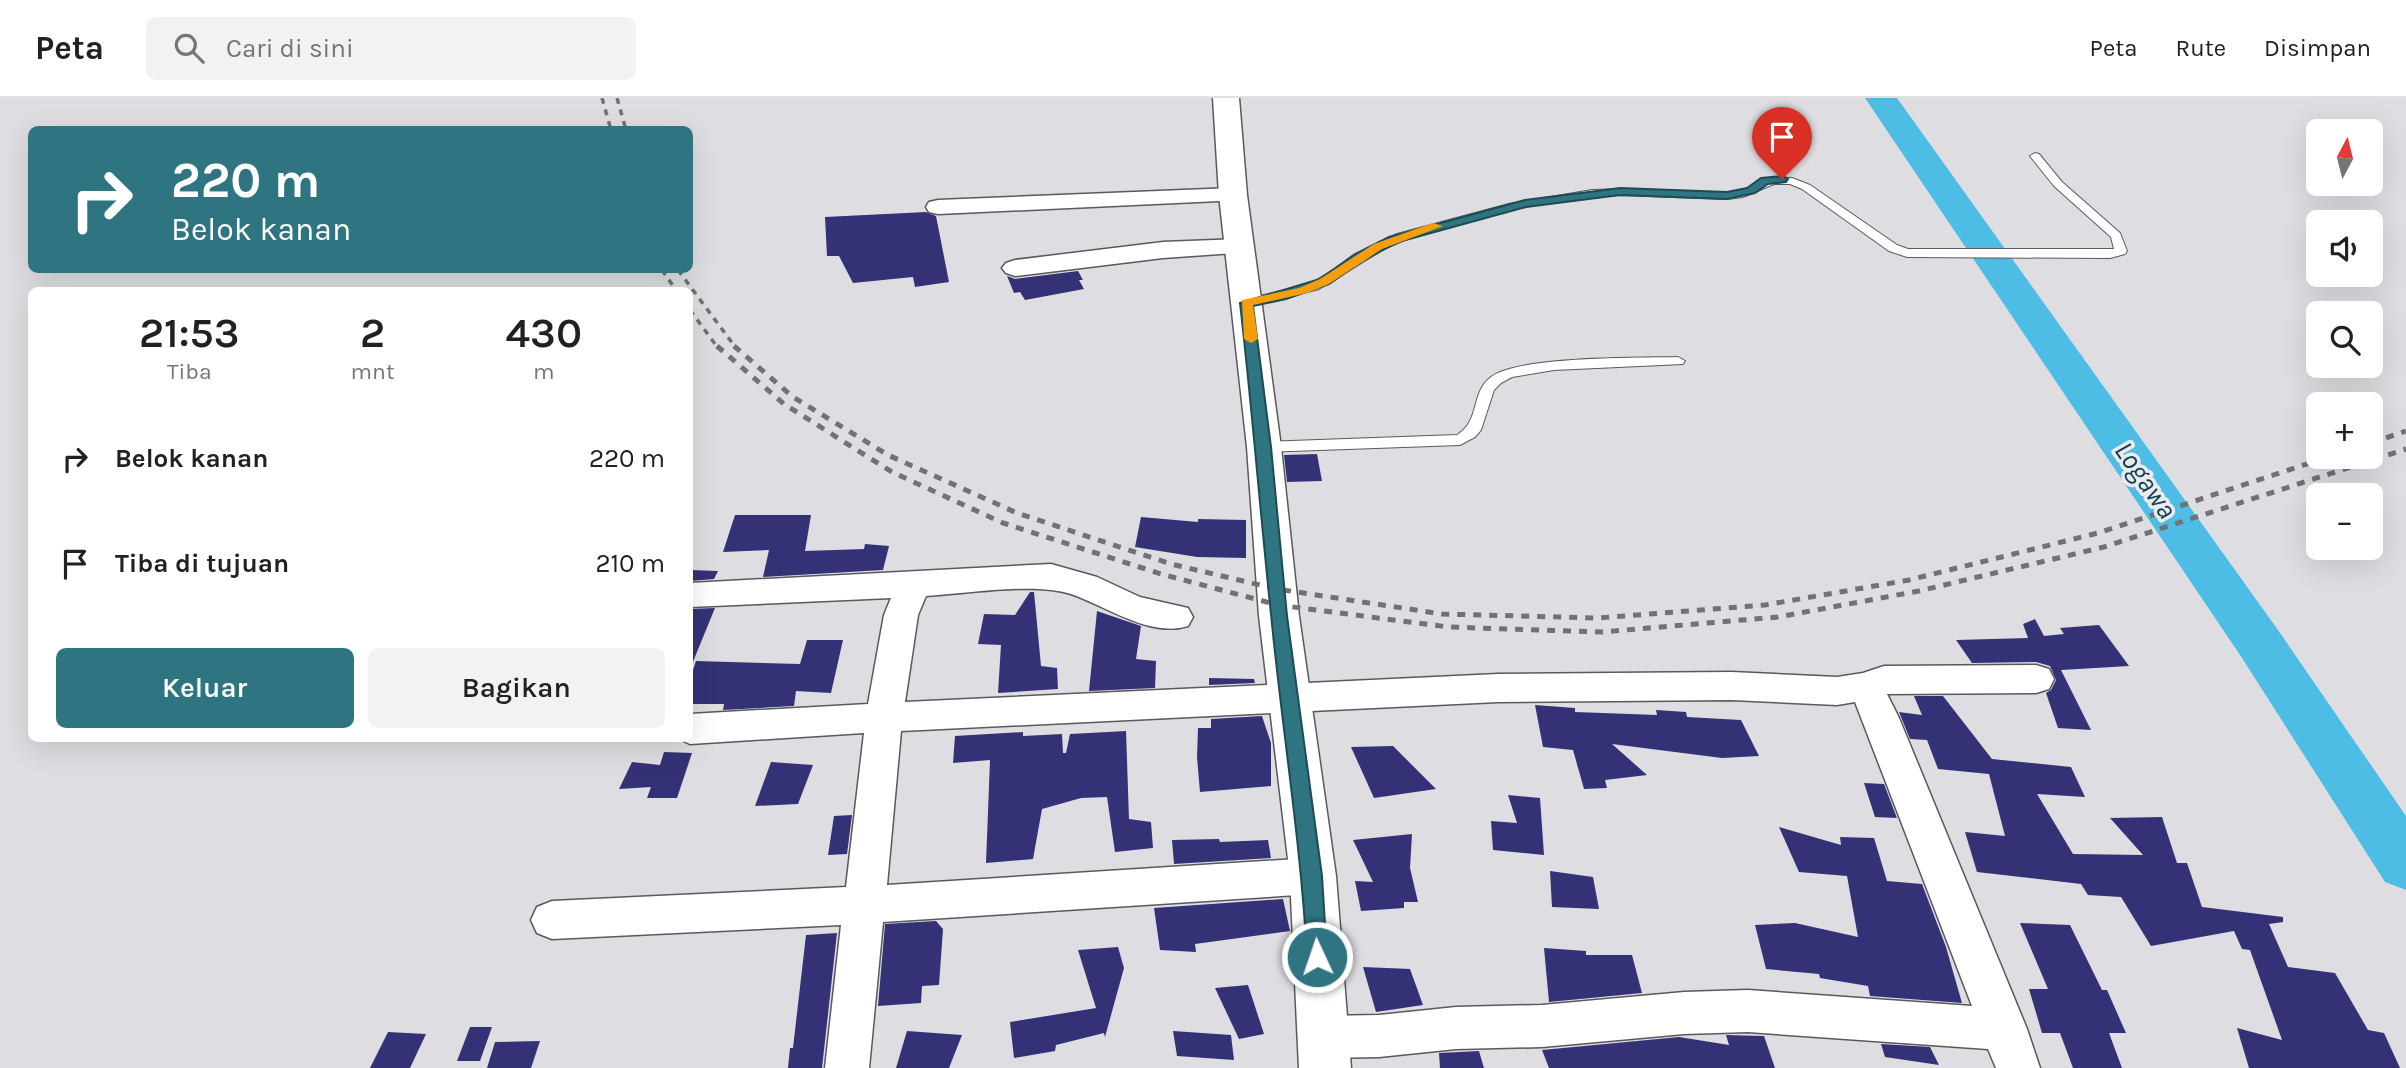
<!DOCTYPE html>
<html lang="id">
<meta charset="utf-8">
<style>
:root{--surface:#fff;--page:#f2f2f2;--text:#202124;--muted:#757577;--line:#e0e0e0;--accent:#2e7481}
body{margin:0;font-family:Karla,sans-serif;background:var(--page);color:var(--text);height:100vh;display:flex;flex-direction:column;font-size:26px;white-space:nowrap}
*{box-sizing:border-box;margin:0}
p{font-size:23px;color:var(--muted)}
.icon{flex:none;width:38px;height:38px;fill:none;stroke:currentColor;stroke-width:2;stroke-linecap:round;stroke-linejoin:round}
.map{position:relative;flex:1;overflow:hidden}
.sheet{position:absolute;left:28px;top:189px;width:665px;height:455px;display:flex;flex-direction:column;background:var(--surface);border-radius:10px;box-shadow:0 7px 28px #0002}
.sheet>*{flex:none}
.guide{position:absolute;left:28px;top:28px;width:665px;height:147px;border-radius:10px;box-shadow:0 7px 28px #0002;background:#2e7481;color:#fff;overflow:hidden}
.needle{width:46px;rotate:7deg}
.buttons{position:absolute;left:2306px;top:21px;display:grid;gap:14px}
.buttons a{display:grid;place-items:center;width:77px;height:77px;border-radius:10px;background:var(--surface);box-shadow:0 7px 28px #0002;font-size:35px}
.pin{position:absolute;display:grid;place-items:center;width:60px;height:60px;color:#fff;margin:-72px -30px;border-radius:50% 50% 50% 0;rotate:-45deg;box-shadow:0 0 7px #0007}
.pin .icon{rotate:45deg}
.me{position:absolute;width:77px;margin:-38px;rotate:357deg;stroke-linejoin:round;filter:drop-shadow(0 0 5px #0008)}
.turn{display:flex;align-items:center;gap:24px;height:147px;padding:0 28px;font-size:32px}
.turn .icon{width:91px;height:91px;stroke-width:2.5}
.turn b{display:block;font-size:49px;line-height:60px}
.eta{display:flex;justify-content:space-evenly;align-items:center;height:119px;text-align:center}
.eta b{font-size:42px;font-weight:600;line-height:49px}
.primary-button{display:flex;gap:14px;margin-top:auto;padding:14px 28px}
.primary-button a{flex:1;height:80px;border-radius:10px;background:var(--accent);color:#fff;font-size:28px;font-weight:600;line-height:80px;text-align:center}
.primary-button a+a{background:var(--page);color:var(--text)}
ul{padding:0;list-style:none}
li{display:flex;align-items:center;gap:21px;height:105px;padding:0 28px}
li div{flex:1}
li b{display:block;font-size:26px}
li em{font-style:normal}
header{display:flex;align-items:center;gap:42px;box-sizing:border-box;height:98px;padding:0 35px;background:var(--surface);border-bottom:2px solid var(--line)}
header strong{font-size:33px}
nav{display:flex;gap:38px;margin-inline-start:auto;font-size:24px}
.search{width:490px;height:63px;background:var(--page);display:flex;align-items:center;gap:18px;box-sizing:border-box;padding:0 24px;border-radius:10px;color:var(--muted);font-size:26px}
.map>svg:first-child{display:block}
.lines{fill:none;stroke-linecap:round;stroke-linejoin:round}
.river{fill:#4ebde6;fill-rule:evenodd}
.building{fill:#353177}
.lane-casing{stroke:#59595d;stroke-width:2}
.street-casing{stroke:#59595d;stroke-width:3}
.secondary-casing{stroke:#59595d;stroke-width:3}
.lane{fill:#fff;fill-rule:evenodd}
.street{fill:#fff;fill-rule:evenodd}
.secondary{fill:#fff;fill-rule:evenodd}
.rail-far1{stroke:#727275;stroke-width:3.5;stroke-dasharray:6 6;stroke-linecap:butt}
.rail{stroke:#727275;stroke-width:5;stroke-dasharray:8 8;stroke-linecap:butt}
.route{fill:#2e7481;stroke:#1e4b54;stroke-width:2}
.slow{fill:#f59e0b}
.labels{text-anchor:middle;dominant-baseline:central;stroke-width:7;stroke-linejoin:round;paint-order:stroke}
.water-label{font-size:28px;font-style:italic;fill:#0e3f50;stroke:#ebebef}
</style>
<header>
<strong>Peta</strong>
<div class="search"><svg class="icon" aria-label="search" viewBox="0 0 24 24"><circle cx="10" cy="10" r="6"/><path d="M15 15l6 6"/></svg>Cari di sini</div>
<nav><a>Peta</a><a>Rute</a><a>Disimpan</a></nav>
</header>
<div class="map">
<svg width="2406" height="970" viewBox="0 0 2406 970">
<rect width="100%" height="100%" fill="#dedee2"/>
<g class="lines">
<path class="river" d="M1865,0H1897L2278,532L2406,718V792L2385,784L2242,560Z"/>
</g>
<path class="building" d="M926,114L936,118L949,184L915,189L913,179L853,185L839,158H827L825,119Z
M1078,173L1083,182H1079L1084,191L1025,202L1020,194L1014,195L1007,178L1015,181Z
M1317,356L1322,383L1287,384L1284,357Z
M735,417H811L805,453L864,451L865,446L889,448L883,472L763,479L769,452L723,454Z
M1141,419L1198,424V421L1246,422V460L1197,459L1135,449Z
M690,472L718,473L714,481L690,483Z
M1030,494H1034L1041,568L1057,570L1058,591L998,595L1001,547L978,546L984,516L1015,517Z
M715,510L690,571V511Z
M1097,513L1141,528L1136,561L1156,563L1155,590L1089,593Z
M2035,521L2044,538L2064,536L2060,530L2099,527L2129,568L2061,572L2091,632L2058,630L2046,595L2051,592L2056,582L2050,568L2036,564L1972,565L1956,542L2028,540L2023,526Z
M807,542H843L831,595L796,593L794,608L723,612L724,606H690V581L696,563L800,566Z
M1209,580L1254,581L1255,585L1209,587Z
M1914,598H1943L1992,661L2071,669L2085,699L2037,696L2073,756L2143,757L2110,720L2162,719L2177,765H2187L2202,809L2283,819V824L2269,826L2288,869L2335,875L2368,932L2384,935L2400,970H2249L2237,930L2282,942L2250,852L2242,851L2234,833L2151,848L2121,799L2088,797L2081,786L1977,774L1965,734L2005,738L1989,676L1938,671L1927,642L1910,641L1899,614L1922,617Z
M1535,607L1575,610V614L1657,617L1656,612L1686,614L1687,619L1741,622L1759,658L1722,660L1612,646L1647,677L1605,682L1607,690L1584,691L1573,652L1543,649Z
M1262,618L1271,645V688L1200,694L1197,659L1198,630H1211V621Z
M1126,633L1129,721L1151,724L1153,750L1115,754L1107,699L1081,700L1042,711L1033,761L986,765L990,662L953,665L955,638L1023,634V638L1062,636L1063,655H1066L1070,636Z
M1393,648L1436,691L1374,700L1351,649Z
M664,654L692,655L677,700H647L651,689L619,691L632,664L660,667Z
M771,664L813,667L798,706L755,708Z
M1864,685L1884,686L1897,720L1875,719Z
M1508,697L1540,700L1544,757L1493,752L1491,723L1517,725Z
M852,717L847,756L828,757L834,718Z
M1779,729L1841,747L1840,739L1874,740L1887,783L1922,786L1946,849L1962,905L1870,898L1868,888L1820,880L1819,876L1766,871L1755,827L1795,825L1858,839L1847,778L1799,774Z
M1412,736L1410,770L1418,804H1404V810L1361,813L1355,783L1373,784L1353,742Z
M1219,741L1220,744L1268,742L1271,760L1174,766L1172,742Z
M1550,773L1593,779L1599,811L1552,809Z
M1283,801L1290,833L1195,846L1196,854L1160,852L1154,810Z
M936,823L943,831L939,887L922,888L921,905L878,908L885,826Z
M2020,825L2070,827L2102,892H2107L2126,935H2109L2122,970H2073L2060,935H2042L2029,891H2048Z
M837,835L822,970H788L790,950H793L806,837Z
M1118,849L1124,870L1105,939L1104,935L1056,947L1055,953L1014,960L1010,924L1096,910L1078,852Z
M1544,850L1586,853V857H1632L1642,895L1549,904Z
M1363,869L1410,871L1423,907L1376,914Z
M1248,887L1264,936L1239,941L1215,890Z
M470,929H492L480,963H457Z
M907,933L962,937L949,970H896Z
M1173,933L1231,937L1234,962L1177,958Z
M388,934L426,936L410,970H370Z
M1726,937L1764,938L1775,970H1549L1542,952L1679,939L1729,947Z
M540,943L531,970H487L495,944Z
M1881,946L1930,949L1939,967L1885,959Z
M1479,953L1484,970H1440L1439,955Z"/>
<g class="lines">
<g class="lane-casing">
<path id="lane" d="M2035,55L2039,56L2062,84L2120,135L2127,153L2125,156L2110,160L1907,159L1889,153L1802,91L1790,86H1774L1743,99L1727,101L1620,97L1565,102L1509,112L1405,142L1384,151L1319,191L1247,209L1241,205L1243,202L1310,186L1376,146L1397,136L1509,106L1592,92L1633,91L1727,95L1745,91L1773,79L1792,80L1810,87L1897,147L1908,151H2114L2111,139L2054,88L2030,58Z
M1678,259L1685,263L1683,266L1554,272L1512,279L1501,285L1494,292L1481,332L1475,339L1460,347L1264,354L1257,349L1264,344L1457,337C1481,322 1470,295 1491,279C1519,258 1639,260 1678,259Z"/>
</g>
<g class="street-casing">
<path id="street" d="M1233,90L1241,92L1245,97L1241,102L938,116L929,114L926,109L929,104L938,102Z
M1240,141L1249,144L1253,149L1249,154L1163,160L1015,178L1006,175L1002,170L1006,165L1015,162L1163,144Z
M1051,466L1097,479L1140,499L1188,510L1193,519L1188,528C1150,540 1106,508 1071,496C1034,484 966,496 926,498L918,517L905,604L1498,576L1732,574L1837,579L1863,575L1884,568L2036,567L2049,571L2054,581L2049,591L2036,595L1887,596L1899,620L2027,931L2040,970H1996L1988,951L1748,934L1684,936L1542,949L1456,951L1379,959L1322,960L1306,954L1300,939L1306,924L1322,918L1379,917L1456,909L1542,907L1684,894L1748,892L1972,908L1855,604L1837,607L1732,602L1498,604L901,633L887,787L1313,760L1327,765L1333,778L1327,791L1313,796L883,824L869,970H825L841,827L552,841L537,835L531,822L537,809L552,803L846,789L864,635L690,646L677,640H690V616L868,606L884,517L891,500L690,509V485Z"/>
</g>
<g class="secondary-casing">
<path id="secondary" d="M1213,0H1239L1247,97L1281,349L1299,518L1336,778L1351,970H1299L1290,778L1259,518L1247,349L1219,97Z"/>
</g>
<use href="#lane" class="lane"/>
<use href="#street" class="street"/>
<use href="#secondary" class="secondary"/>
<path class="rail-far1" d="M602,0L611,32
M617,0L626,32
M662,172L676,192
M678,172L736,250
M690,212L718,250"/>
<path class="rail" d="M717,248L784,306L892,374L1003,425L1161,476L1278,507L1448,529L1602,534L1778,519L1919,493L2104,449L2406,351
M734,248L793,299L888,357L1017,415L1171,466L1277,491L1442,516L1598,520L1765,507L1909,482L2098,435L2328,359
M2371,345L2406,333"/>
</g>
<path class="route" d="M1782,78L1788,81L1786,84L1768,86L1755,95L1727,101L1620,97L1526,109L1398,144L1364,162L1329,186L1286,201L1253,208L1271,349L1287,518L1322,778L1327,859L1324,865L1317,868L1310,865L1307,859C1301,744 1282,631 1271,516C1260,412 1252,309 1240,205L1320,181L1355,156L1389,139L1525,102L1620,90L1727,94L1747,90L1761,80Z"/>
<path class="slow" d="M1433,125L1443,128L1382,151L1329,186L1307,195L1253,207L1258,241L1251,245L1244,241L1242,202L1299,190L1320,181L1374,146Z"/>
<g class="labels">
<g class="water-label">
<text transform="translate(2146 382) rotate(55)">Logawa</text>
</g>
</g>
</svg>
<div class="buttons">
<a><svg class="needle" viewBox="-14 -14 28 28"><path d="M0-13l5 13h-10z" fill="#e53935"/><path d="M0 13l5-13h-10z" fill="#757577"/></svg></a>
<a><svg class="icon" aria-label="sound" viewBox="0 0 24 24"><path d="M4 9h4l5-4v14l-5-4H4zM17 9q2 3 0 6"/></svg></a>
<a><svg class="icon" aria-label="search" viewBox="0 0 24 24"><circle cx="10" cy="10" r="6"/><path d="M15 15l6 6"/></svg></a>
<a>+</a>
<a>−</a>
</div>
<div class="pin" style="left:1782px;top:81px;background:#d93025"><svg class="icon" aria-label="arrive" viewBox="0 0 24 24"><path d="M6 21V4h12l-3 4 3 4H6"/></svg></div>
<svg class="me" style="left:1317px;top:859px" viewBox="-20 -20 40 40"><circle r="17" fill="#2e7481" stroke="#fff" stroke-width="3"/><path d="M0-11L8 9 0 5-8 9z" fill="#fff"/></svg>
<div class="guide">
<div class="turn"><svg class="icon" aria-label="right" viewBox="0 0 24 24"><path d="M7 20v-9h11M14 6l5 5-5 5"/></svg><div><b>220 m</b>Belok kanan</div></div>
</div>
<section class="sheet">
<div class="eta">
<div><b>21:53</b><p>Tiba</p></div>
<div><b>2</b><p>mnt</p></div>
<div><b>430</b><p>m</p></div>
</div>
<ul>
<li><svg class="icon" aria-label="right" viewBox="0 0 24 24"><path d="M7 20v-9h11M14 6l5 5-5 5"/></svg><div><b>Belok kanan</b></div><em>220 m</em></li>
<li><svg class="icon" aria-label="arrive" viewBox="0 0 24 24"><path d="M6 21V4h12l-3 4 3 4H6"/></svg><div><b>Tiba di tujuan</b></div><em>210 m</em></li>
</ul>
<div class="primary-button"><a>Keluar</a><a>Bagikan</a></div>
</section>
</div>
